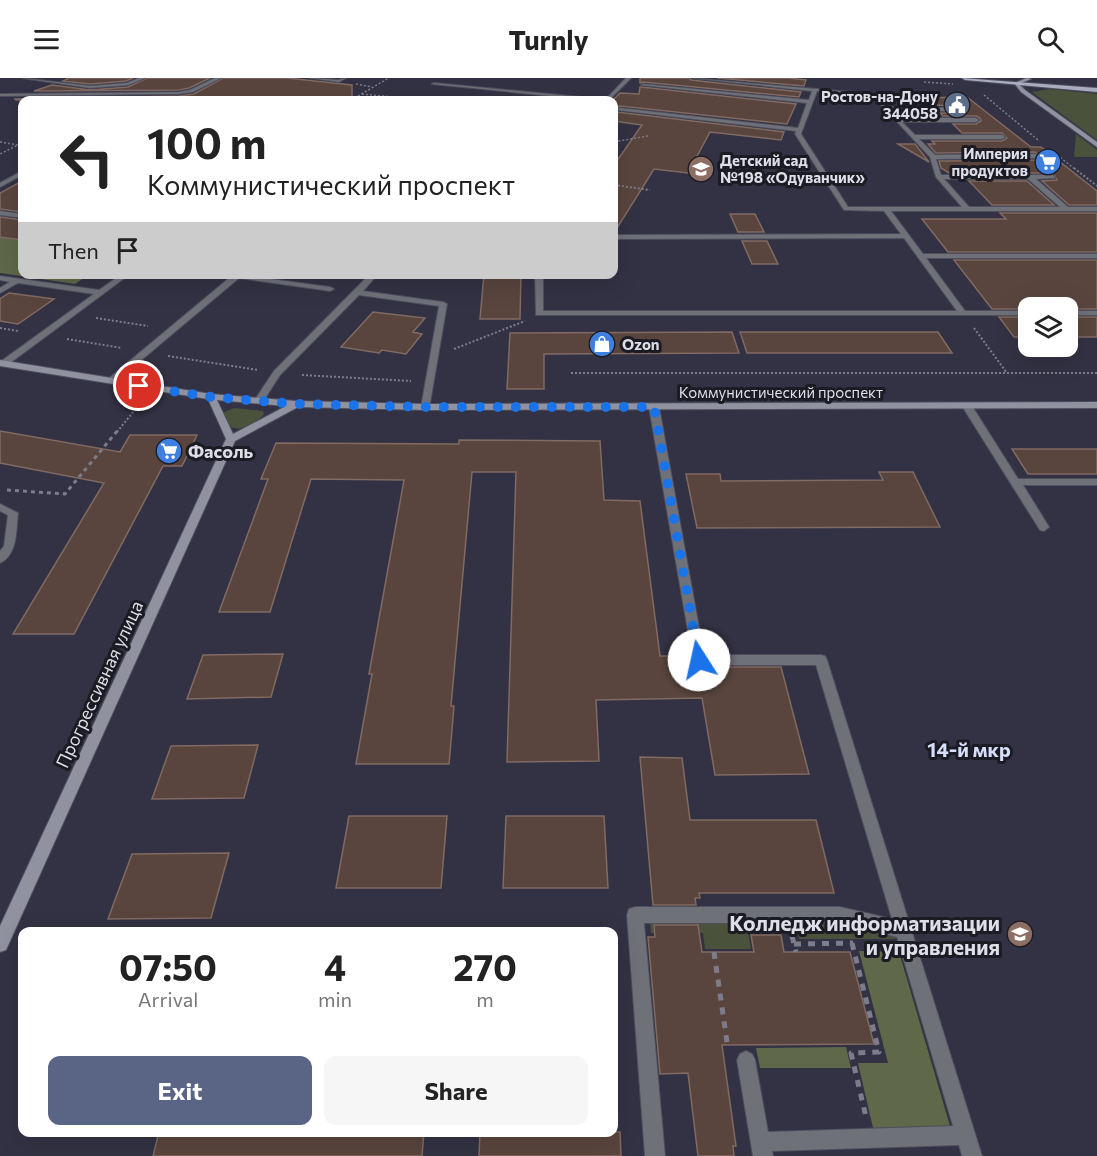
<!DOCTYPE html>
<meta charset="utf-8">
<style>
:root{--surface:#fff;--page:#f6f6f6;--text:#222;--muted:#767676;--accent:#5a6485}
body{margin:0;font-family:Commissioner,sans-serif;background:var(--page);color:var(--text);height:100vh;display:flex;flex-direction:column;font-size:22px;white-space:nowrap}
*{box-sizing:border-box;margin:0}
p{font-size:20px;color:var(--muted)}
.icon{flex:none;width:33px;height:33px;fill:none;stroke:currentColor;stroke-width:2;stroke-linecap:round;stroke-linejoin:round}
.map{position:relative;flex:1;overflow:hidden}
.panel{position:absolute;left:18px;top:849px;width:600px;height:210px;display:flex;flex-direction:column;background:var(--surface);border-radius:12px;box-shadow:0 6px 24px #0002}
.panel>*{flex:none}
.banner{position:absolute;left:18px;top:18px;width:600px;height:183px;border-radius:12px;box-shadow:0 6px 24px #0002;background:#fff;color:var(--text);overflow:hidden}
.controls{position:absolute;left:1018px;top:219px;display:grid;gap:12px}
.controls a{display:grid;place-items:center;width:60px;height:60px;border-radius:12px;background:var(--surface);box-shadow:0 6px 24px #0002;font-size:30px}
.pin{position:absolute;display:grid;place-items:center;width:51px;height:51px;color:#fff;margin:-26px;border:3px solid #fff;border-radius:50%;box-shadow:0 2px 6px #0007}
.me{position:absolute;width:66px;margin:-33px;rotate:350deg;stroke-linejoin:round;filter:drop-shadow(0 0 4px #0008)}
.turn{display:flex;align-items:center;gap:21px;height:126px;padding:0 30px;font-size:27px}
.turn .icon{width:78px;height:78px;stroke-width:2.5}
.turn b{display:block;font-size:42px;line-height:51px}
.then{display:flex;align-items:center;height:57px;padding:0 30px;background:#0003;gap:12px;font-size:22px}
.eta{display:flex;justify-content:space-evenly;align-items:center;height:102px;text-align:center}
.eta b{font-size:36px;font-weight:700;line-height:42px}
.action{display:flex;gap:12px;margin-top:auto;padding:12px 30px}
.action a{flex:1;height:69px;border-radius:12px;background:var(--accent);color:#fff;font-size:24px;font-weight:700;line-height:69px;text-align:center}
.action a+a{background:var(--page);color:var(--text)}
header{display:flex;justify-content:space-between;align-items:center;height:78px;padding:0 30px;background:var(--surface);font-size:27px;font-weight:700}
.map>svg:first-child{display:block}
.green{fill:#4b523b}
.forest{fill:#5f6848}
.building{fill:#59453e;stroke:#806a62;stroke-width:1.5}
.lines{fill:none;stroke-linecap:round;stroke-linejoin:round}
.lane-casing{stroke:#4e4e5e;stroke-width:2}
.secondary-casing{stroke:#4e4e5e;stroke-width:2}
.primary-casing{stroke:#4e4e5e;stroke-width:2}
.path-far3{stroke:#7c7c8b;stroke-width:1.5;stroke-dasharray:2 2;stroke-linecap:butt}
.path-far2{stroke:#7c7c8b;stroke-width:2;stroke-dasharray:2 2;stroke-linecap:butt}
.path-far1{stroke:#7c7c8b;stroke-width:3;stroke-dasharray:4 4;stroke-linecap:butt}
.path{stroke:#7c7c8b;stroke-width:5;stroke-dasharray:7 7;stroke-linecap:butt}
.lane{fill:#6f7179;fill-rule:evenodd}
.secondary{fill:#9092a0;fill-rule:evenodd}
.primary{fill:#a9acbe;fill-rule:evenodd}
.route{stroke:#1a73e8;stroke-width:10;stroke-dasharray:0 18}
.labels{text-anchor:middle;dominant-baseline:central;stroke-width:6;stroke-linejoin:round;paint-order:stroke}
.far-poi-label{font-size:15px;font-weight:bold;fill:#dedee9;stroke:#1b1b23;text-anchor:end}
.far-street-label{font-size:15px;fill:#dedee9;stroke:#1b1b23}
.poi-label{font-size:18px;font-weight:bold;fill:#dedee9;stroke:#1b1b23;text-anchor:start}
.street-label{font-size:18px;fill:#dedee9;stroke:#1b1b23}
.neighbourhood-label{font-size:20px;font-weight:bold;fill:#d5defb;stroke:#1b1b23}
.near-poi-label{font-size:21px;font-weight:bold;fill:#dedee9;stroke:#1b1b23;text-anchor:end}
</style>
<header><svg class="icon" aria-label="menu" viewBox="0 0 24 24"><path d="M4 6h16M4 12h16M4 18h16"/></svg>Turnly<svg class="icon" aria-label="search" viewBox="0 0 24 24"><circle cx="10" cy="10" r="6"/><path d="M15 15l6 6"/></svg></header>
<div class="map">
<svg width="1097" height="1078" viewBox="0 0 1097 1078">
<rect width="100%" height="100%" fill="#323244"/>
<path class="green" d="M1050,11L1097,16V62L1032,14Z
M1076,56L1097,72V79H1074Z
M234,330L263,333L264,336C259,343 238,356 230,348C226,345 224,339 222,335Z
M746,843L751,871H705L703,855H651L650,844Z
M795,843H839L894,856L896,861H799Z"/>
<path class="forest" d="M0,159L22,162V196L88,197L75,206L0,195Z
M859,873L899,874L950,1048L873,1050L858,985H888Z
M846,969L851,990H760L756,970Z"/>
<path class="building" d="M69,0H133L126,3L90,6L63,3Z
M147,0H210L189,10L179,12L34,13L52,7L90,12L128,9Z
M223,0H287L352,7V22H16L15,21L179,18L194,16Z
M640,0H689L691,2L801,14L799,19L643,4L640,5Z
M717,0H788L806,2L804,8Z
M640,9H641L796,26L787,46L620,28L616,30L617,34L784,54L781,62L710,54L688,95L654,91L614,155V87L642,47L614,43V21L620,15L639,16Z
M967,19L1031,69H1041L1097,113V127H1069L1042,103L1057,102L1053,95H949L941,90L939,83L1035,82L1040,79L1035,74L936,75L928,66H935L932,63H1002L1007,60L1002,55H962L953,46H976L981,43L980,40L976,38H943L940,35H964L968,28L931,27L922,20Z
M898,66H915L929,84Z
M22,103V134L0,131V115Z
M969,103H1027L1054,127H992Z
M1000,135H1097V174H948L922,141H1006Z
M730,136H755L764,154H738Z
M0,139L22,142V162L0,159Z
M742,163H767L778,186H752Z
M954,182H1097V231H992Z
M484,196H521L520,241H480Z
M9,215L54,221L18,246L0,243V221Z
M373,234L425,240L413,254L422,256L406,276L382,272L379,275L341,269Z
M999,239H1029V259H1014Z
M1068,239H1097V259H1068Z
M732,254L739,275L544,276V311H507L510,255Z
M740,254H938L952,275H747Z
M0,353L120,374L130,357H197L182,388H163L74,556H13L104,405L0,385Z
M459,362L600,363L604,422L640,423L660,578H690L693,587L699,589H781L809,696L715,697L702,620L596,622L599,683L507,684L516,394H472L451,628H454L449,686H356L372,596H369L404,402L311,401L270,534H219L268,401H261L276,365L459,366Z
M1012,371H1097V396H1028Z
M879,394H913L940,449L697,450L686,396H720L721,403L883,402Z
M283,576L271,619L187,621L203,577Z
M258,667L244,720L152,721L171,668Z
M640,679L682,680L690,742H816L834,815H699L700,820H695L696,827H653Z
M349,738H447L441,810H336Z
M506,738H604L608,810H503Z
M229,775L211,840L108,841L132,776Z
M654,847H698L702,874H754L751,857H781L784,874H850L874,966L722,967L736,1068H733L734,1078H698L688,995L660,996L648,859H655Z
M159,1054H424L422,1078H153Z
M480,1054H620L621,1078H479Z"/>
<g class="lines">
<g class="lane-casing">
<path id="lane" d="M22,0L90,8L127,5L139,0H145L128,7L90,10Z
M215,0H221L193,14L179,16L0,18V16L179,14L190,12Z
M310,0L338,2L346,0L339,4Z
M626,0H631L609,22H591L432,6L434,5L602,21L607,20Z
M691,0L874,16H916L918,18H878L889,29L966,30L964,33H892L899,40H976L979,42L976,44H902L915,57H1002L1005,59L1002,61H919L935,77L1035,76L1038,78L1035,80L936,81L941,97H1053L1055,100L1036,101L1068,129H1097V133H891L923,176H1097V180H926L965,233H1029V237H536L535,196H543V233H957L904,160L614,161V157L901,156L884,133L844,132L795,56L796,53L617,32L620,30L798,50L807,25L641,7L643,6L809,22L812,13ZM817,13L873,18L930,79L936,99L962,129H848L801,56ZM944,101H1028L1060,129H969Z
M22,93V97L0,109V105Z
M0,133L22,136V140L0,137Z
M122,196H130L6,288H0V284L94,216L18,205L0,215V210L10,204L0,202V198L99,212Z
M234,196L330,209L334,211L330,213L239,200L114,305H108V301Z
M370,196H378L363,213L443,224L447,226L429,331H423L421,329L439,228L359,217L280,297L262,325H256L254,323L274,293Z
M1068,233H1097V237H1068Z
M967,325L972,328L1018,401H1097V407H1023L1049,449L1044,453L1040,452L962,328Z
M654,326L659,329L704,577H821L825,578L827,582L982,1078H962L959,1067L772,1073L773,1078H753L737,982L740,976L746,973L752,976L755,982L768,1054L953,1048L897,859L840,845H644L665,1078H645L627,837L629,831L635,829H840L892,841L816,587H699L695,586L693,582L649,329Z
M0,426L18,435C16,451 18,477 0,485V473L4,468L8,437L0,433Z"/>
</g>
<g class="secondary-casing">
<path id="secondary" d="M1027,0L1031,1L1019,6L1025,12L1097,64V69L1021,14L1014,5Z
M0,282L211,316L296,323L426,326L1097,324V330L426,332L298,329L235,363L6,872L0,874V848L226,361L208,321L0,288ZM217,322L286,328L233,356Z"/>
</g>
<g class="primary-casing">
<path id="primary" d="M962,0L1097,10V14L965,2Z"/>
</g>
<path class="path-far3" d="M924,4L953,6
M356,6L372,9
M362,16L425,22
M984,17L1038,62
M351,22L389,0
M0,64L18,67L0,76
M614,70L619,63L648,58
M1051,72L1076,92"/>
<path class="path-far2" d="M1074,90L1097,108
M614,107L650,112
M96,240L148,248
M0,250L18,253
M974,250L1007,295
M67,261L122,270
M454,271L525,243
M168,278L258,292
M571,295H1097
M302,297L411,303
M117,354L133,334"/>
<path class="path-far1" d="M7,412L65,416L118,352"/>
<path class="path" d="M792,858L796,874
M852,865L879,974L851,975L866,1039
M794,866L853,865
M714,874L728,971"/>
<use href="#lane" class="lane"/>
<use href="#secondary" class="secondary"/>
<use href="#primary" class="primary"/>
</g>
<g class="lines">
<path class="route" d="M139,308L211,319L296,326L426,329H654L699,582"/>
</g>
<defs>
<g id="civic-disc" transform="scale(1.35)"><circle r="9.5" fill="#5c6f8a" stroke="#1b1b23"/><path d="M-.6-6.5H3V-4.5H.6V-3L4-1V1h2V6H-6V1h2V-1L-.6-3ZM-1.2 2.5V6h2.4V2.5Z" fill="#fff"/></g>
<g id="supermarket-disc" transform="scale(1.35)"><circle r="9.5" fill="#3f7fe0" stroke="#1b1b23"/><path d="M-6-5.5h2.5l.6 2H6L4.5 2H-2.5L-4.4-4H-6ZM-1.5 3.2a1.3 1.3 0 1 0 .1 0ZM3 3.2a1.3 1.3 0 1 0 .1 0Z" fill="#fff"/></g>
<g id="school-disc" transform="scale(1.35)"><circle r="9.5" fill="#8d6e63" stroke="#1b1b23"/><path d="M0-5L7-2L0 1L-7-2ZM-4 1L0 2.5L4 1V4Q0 6-4 4Z" fill="#fff"/></g>
<g id="shop-disc" transform="scale(1.35)"><circle r="9.5" fill="#3f7fe0" stroke="#1b1b23"/><path d="M-5-2.5h2.3a2.7 3.5 0 0 1 5.4 0H5L5.5 6h-11ZM-1.5-2.5h3a1.5 2.3 0 0 0-3 0Z" fill="#fff"/></g>
<g id="university-disc" transform="scale(1.35)"><circle r="9.5" fill="#8d6e63" stroke="#1b1b23"/><path d="M0-5L7-2L0 1L-7-2ZM-4 1L0 2.5L4 1V4Q0 6-4 4Z" fill="#fff"/></g>
</defs>
<g fill-rule="evenodd">
<use href="#civic-disc" x="957" y="27"/>
<use href="#supermarket-disc" x="1048" y="84"/>
<use href="#school-disc" x="701" y="91"/>
<use href="#shop-disc" x="602" y="266"/>
<use href="#supermarket-disc" x="169" y="373"/>
<use href="#university-disc" x="1020" y="856"/>
</g>
<g class="labels">
<g class="far-poi-label">
<text x="938" y="18">Ростов-на-Дону<tspan x="938" dy="17">344058</tspan></text>
<text x="1028" y="75">Империя<tspan x="1028" dy="17">продуктов</tspan></text>
<text x="720" y="82" text-anchor="start">Детский сад<tspan x="720" dy="17">№198 «Одуванчик»</tspan></text>
<text x="622" y="266" text-anchor="start">Ozon</text>
</g>
<g class="far-street-label">
<text x="781" y="314">Коммунистический проспект</text>
</g>
<g class="poi-label">
<text x="188" y="373">Фасоль</text>
</g>
<g class="street-label">
<text transform="translate(99 606) rotate(-65)">Прогрессивная улица</text>
</g>
<g class="neighbourhood-label">
<text x="969" y="671">14-й мкр</text>
</g>
<g class="near-poi-label">
<text x="1000" y="844">Колледж информатизации<tspan x="1000" dy="24">и управления</tspan></text>
</g>
</g>
</svg>
<div class="controls">
<a><svg class="icon" aria-label="layers" viewBox="0 0 24 24"><path d="M12 4l9 5-9 5-9-5zM3 14l9 5 9-5"/></svg></a>
</div>
<div class="pin" style="left:139px;top:308px;background:#d93025"><svg class="icon" aria-label="arrive" viewBox="0 0 24 24"><path d="M6 21V4h12l-3 4 3 4H6"/></svg></div>
<svg class="me" style="left:699px;top:582px" viewBox="-20 -20 40 40"><circle r="19" fill="#fff"/><path d="M0-13L10 11 0 6-10 11z" fill="#1a73e8"/></svg>
<div class="banner">
<div class="turn"><svg class="icon" aria-label="left" viewBox="0 0 24 24"><path d="M17 20v-9H6M10 6l-5 5 5 5"/></svg><div><b>100 m</b>Коммунистический проспект</div></div>
<div class="then">Then<svg class="icon" aria-label="arrive" viewBox="0 0 24 24"><path d="M6 21V4h12l-3 4 3 4H6"/></svg></div>
</div>
<section class="panel">
<div class="eta">
<div><b>07:50</b><p>Arrival</p></div>
<div><b>4</b><p>min</p></div>
<div><b>270</b><p>m</p></div>
</div>
<div class="action"><a>Exit</a><a>Share</a></div>
</section>
</div>
